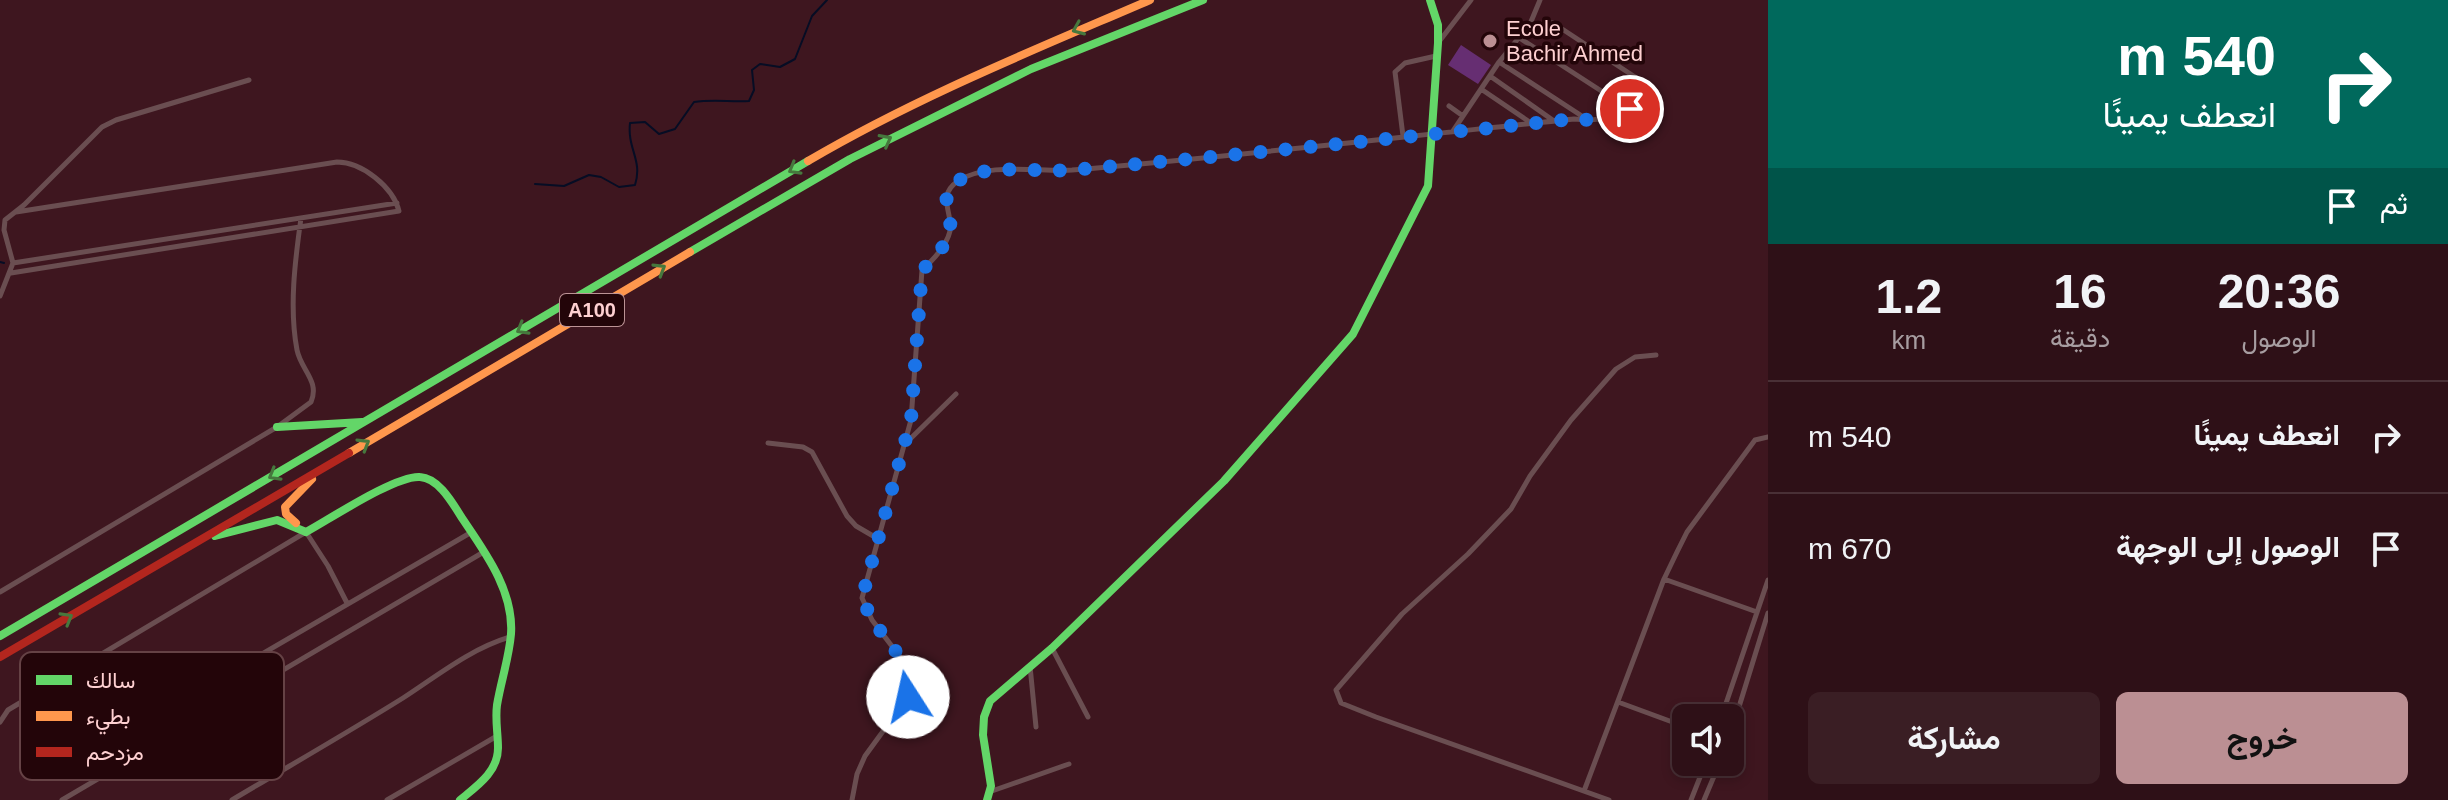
<!DOCTYPE html>
<html lang="ar">
<meta charset="utf-8">
<style>
:root{--surface:#2e1017;--page:#3a1e24;--text:#f1f3f6;--muted:#a79da1;--line:#493036;--accent:#bb8f93}
body{margin:0;font-family:Helvetica,Vazirmatn,sans-serif;background:var(--page);color:var(--text);direction:rtl;height:100vh;display:flex;flex-direction:column;font-size:30px;white-space:nowrap}
*{box-sizing:border-box;margin:0}
p{font-size:26px;color:var(--muted)}
.icon{flex:none;width:44px;height:44px;fill:none;stroke:currentColor;stroke-width:2;stroke-linecap:round;stroke-linejoin:round}
.map{position:relative;flex:1;overflow:hidden;direction:ltr}
.panel{display:flex;flex-direction:column;background:var(--surface);width:680px}
.panel>*{flex:none}
.guide{background:#00695c;color:#fff;overflow:hidden}
.controls{position:absolute;left:1672px;top:704px;display:grid;gap:16px}
.controls a{display:grid;place-items:center;width:72px;height:72px;border-radius:12px;background:var(--surface);box-shadow:0 4px 12px #0003,0 0 0 2px var(--line);font-size:40px}
.pin{position:absolute;display:grid;place-items:center;width:68px;height:68px;color:#fff;margin:-34px;border:4px solid #fff;border-radius:50%;box-shadow:0 2px 8px #0007}
.me{position:absolute;width:88px;margin:-44px;rotate:350deg;stroke-linejoin:round;filter:drop-shadow(0 0 6px #0008)}
.turn{display:flex;align-items:center;gap:28px;height:168px;padding:0 40px;font-size:36px}
.turn .icon{width:104px;height:104px;stroke-width:2.5}
.turn b{display:block;font-size:56px;line-height:68px}
.then{display:flex;align-items:center;height:76px;padding:0 40px;background:#0003;gap:16px;font-size:30px}
.eta{display:flex;justify-content:space-evenly;align-items:center;height:136px;text-align:center}
.eta b{font-size:48px;font-weight:700;line-height:56px}
.button{display:flex;gap:16px;margin-top:auto;padding:16px 40px}
.button a{flex:1;height:92px;border-radius:12px;background:var(--accent);color:#111;font-size:32px;font-weight:700;line-height:92px;text-align:center}
.button a+a{background:var(--page);color:var(--text)}
ul{padding:0;list-style:none}
li{display:flex;align-items:center;gap:24px;height:112px;padding:0 40px;border-top:2px solid var(--line)}
li div{flex:1}
li b{display:block;font-size:30px}
li em{font-style:normal}
main{display:flex;flex:1;min-height:0}
.map>svg:first-child{display:block}
.green{fill:#662e72}
.lines{fill:none;stroke-linecap:round;stroke-linejoin:round}
.stream{stroke:#060d24;stroke-width:2}
.street{stroke:#6a4e51;stroke-width:5}
.fast{stroke:#63d668;stroke-width:8}
.slow{stroke:#ff974d;stroke-width:8}
.jam{stroke:#b3261e;stroke-width:8}
.oneway{stroke:#46783d}
.route{stroke:#1a73e8;stroke-width:14;stroke-dasharray:0 25.2}
.poi-dot{fill:#bb8f93;stroke:#230509;stroke-width:3}
.labels{text-anchor:middle;dominant-baseline:central;stroke-width:7;stroke-linejoin:round;paint-order:stroke}
.shield{fill:#230509;stroke:#bc9395;stroke-width:2}
.shield-label{font-size:20px;font-weight:bold;fill:#fed0d1}
.poi-label{font-size:22px;fill:#fed0d1;stroke:#230509;text-anchor:start}
.key{fill:#230509;stroke:#654245;stroke-width:2}
.key-label{font-size:22px;fill:#fed0d1}
</style>
<main>
<section class="panel">
<div class="guide">
<div class="turn"><svg class="icon" aria-label="right" viewBox="0 0 24 24"><path d="M7 20v-9h11M14 6l5 5-5 5"/></svg><div><b>540 m</b>انعطف يمينًا</div></div>
<div class="then">ثم<svg class="icon" aria-label="arrive" viewBox="0 0 24 24"><path d="M6 21V4h12l-3 4 3 4H6"/></svg></div>
</div>
<div class="eta">
<div><b>20:36</b><p>الوصول</p></div>
<div><b>16</b><p>دقيقة</p></div>
<div><b>1.2</b><p>km</p></div>
</div>
<ul>
<li><svg class="icon" aria-label="right" viewBox="0 0 24 24"><path d="M7 20v-9h11M14 6l5 5-5 5"/></svg><div><b>انعطف يمينًا</b></div><em>540 m</em></li>
<li><svg class="icon" aria-label="arrive" viewBox="0 0 24 24"><path d="M6 21V4h12l-3 4 3 4H6"/></svg><div><b>الوصول إلى الوجهة</b></div><em>670 m</em></li>
</ul>
<div class="button"><a>خروج</a><a>مشاركة</a></div>
</section>
<div class="map">
<svg width="1768" height="800" viewBox="0 0 1768 800">
<rect width="100%" height="100%" fill="#3e161f"/>
<path class="green" d="M1461,45L1491,65L1478,84L1448,65Z"/>
<g class="lines">
<path class="stream" d="M535,184L564,186L589,175L601,177L619,187L635,185C643,160 627,149 630,123L645,122L659,134L675,129L694,102C713,99 730,102 749,101L754,90L752,70L760,64L780,67L795,59L812,16L827,0
M0,262L4,263"/>
<path class="street" d="M1518,37L1626,107
M1438,43L1471,0
M1499,62L1588,120
M1490,76L1554,121
M1481,89L1531,123
M1449,106L1463,116
M1453,131L1499,62L1530,24L1540,0
M1403,136L1395,72L1405,63L1436,56
M13,263L397,203
M11,273L399,211C393,187 362,162 337,162L16,212
M0,296L13,263L4,230L5,220L24,205L102,127L116,120L249,80
M768,443L803,447L812,452L847,516L856,526L880,540
M905,444L956,394
M1664,579L1757,612
M0,592L277,427L311,402C320,381 301,370 297,350C289,308 295,261 301,218
M1052,648L1088,717
M1030,666L1036,727
M236,667L249,691
M1618,702L1686,727
M1721,718L1768,580
M0,722L8,710L306,532L328,566L347,603
M1730,736L1768,613
M130,761L121,736L470,533
M1584,791L1664,579L1677,552L1687,532L1755,440L1768,437
M989,792L1069,764
M62,800L482,553
M232,800C289,766 347,733 403,698C437,676 470,649 510,637
M387,800L497,736
M852,800L857,774L865,756L908,697L910,679L907,666L872,620L862,598L911,420L922,270C932,261 947,245 950,231C953,212 936,196 958,181C986,162 1039,172 1072,170C1240,156 1407,136 1574,119C1592,121 1613,120 1626,107L1630,109L1637,100L1635,77L1553,23L1530,24
M1609,800L1376,717L1341,703L1336,690L1402,614L1468,554L1511,509L1530,476L1571,420L1616,369L1635,357L1656,355
M1691,800L1706,762
M1704,800L1720,762"/>
<path class="fast" d="M690,252L850,159L1031,69L1203,0
M277,427L362,422
M306,532C330,519 396,475 420,477C439,478 453,504 462,518C485,552 514,591 511,634C509,658 501,681 497,705C495,720 498,733 498,748C498,772 477,786 460,800
M215,536L277,520L306,532
M0,636L808,161
M987,800L991,786L983,735L984,717L990,701L1052,648L1224,481L1353,334L1428,186L1438,43V25L1430,0"/>
<path class="slow" d="M808,161C917,97 1034,50 1150,0
M349,453L690,252
M296,523L286,514L285,507L312,479"/>
<path class="jam" d="M0,657L349,453"/>
</g>
<defs><path id="oneway-chevron" d="M-2-3.5L2.5 0L-2 3.5" fill="none" stroke-width="1.6" stroke-linecap="round" stroke-linejoin="round" transform="scale(2)"/></defs>
<g class="oneway">
<use href="#oneway-chevron" transform="translate(1078 29) rotate(157)"/>
<use href="#oneway-chevron" transform="translate(886 140) rotate(-28)"/>
<use href="#oneway-chevron" transform="translate(794 169) rotate(150)"/>
<use href="#oneway-chevron" transform="translate(660 269) rotate(-31)"/>
<use href="#oneway-chevron" transform="translate(522 329) rotate(150)"/>
<use href="#oneway-chevron" transform="translate(364 444) rotate(-31)"/>
<use href="#oneway-chevron" transform="translate(274 475) rotate(150)"/>
<use href="#oneway-chevron" transform="translate(67 618) rotate(-30)"/>
</g>
<g class="lines">
<path class="route" d="M908,697L910,679L907,666L872,620L862,598L911,420L922,270C932,261 947,245 950,231C953,213 936,196 958,181C987,162 1039,173 1072,170C1239,155 1406,137 1574,119C1592,121 1613,120 1626,107L1630,109"/>
</g>
<circle class="poi-dot" cx="1490" cy="41" r="8"/>
<g class="labels">
<rect class="shield" x="560" y="294" width="64" height="32" rx="6"/>
<g class="shield-label">
<text x="592" y="310">A100</text>
</g>
<g class="poi-label">
<text x="1506" y="28">Ecole<tspan x="1506" dy="25">Bachir Ahmed</tspan></text>
</g>
</g>
<rect x="20" y="652" width="264" height="128" rx="12" class="key"/>
<rect x="36" y="675" width="36" height="10" fill="#63d668"/>
<rect x="36" y="711" width="36" height="10" fill="#ff974d"/>
<rect x="36" y="747" width="36" height="10" fill="#b3261e"/>
<g class="key-label">
<text x="86" y="688">سالك</text>
<text x="86" y="724">بطيء</text>
<text x="86" y="760">مزدحم</text>
</g>
</svg>
<div class="controls">
<a><svg class="icon" aria-label="sound" viewBox="0 0 24 24"><path d="M4 9h4l5-4v14l-5-4H4zM17 9q2 3 0 6"/></svg></a>
</div>
<div class="pin" style="left:1630px;top:109px;background:#d93025"><svg class="icon" aria-label="arrive" viewBox="0 0 24 24"><path d="M6 21V4h12l-3 4 3 4H6"/></svg></div>
<svg class="me" style="left:908px;top:697px" viewBox="-20 -20 40 40"><circle r="19" fill="#fff"/><path d="M0-13L10 11 0 6-10 11z" fill="#1a73e8"/></svg>
</div>
</main>
